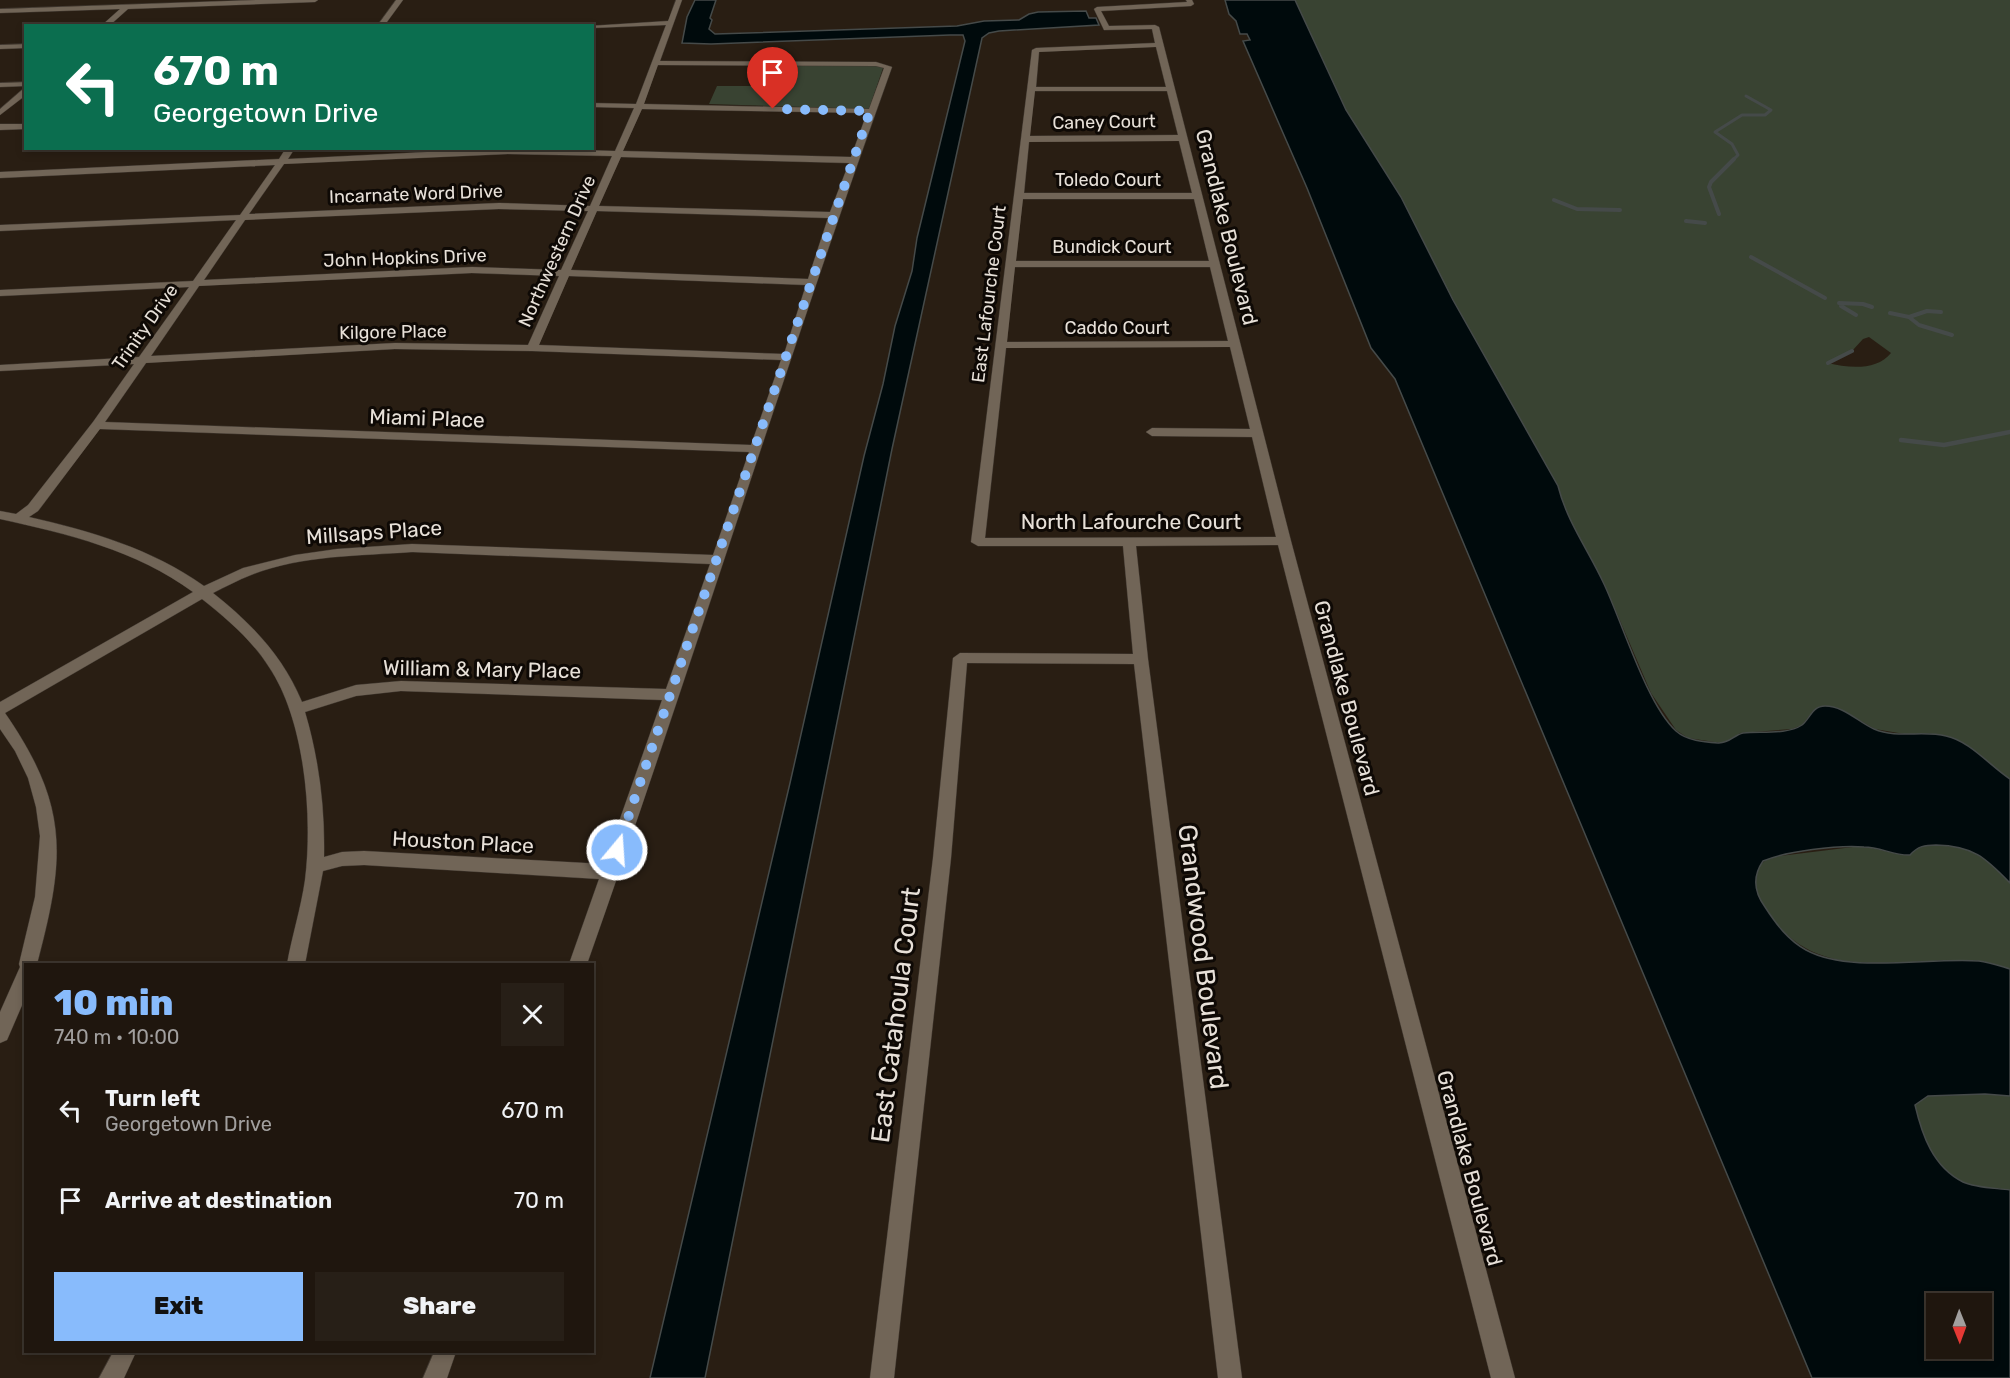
<!DOCTYPE html>
<meta charset="utf-8">
<style>
:root{--surface:#1f160e;--page:#271f17;--text:#f1f3f6;--muted:#a19f9e;--line:#3c352e;--accent:#88bbfc}
body{margin:0;font-family:Rubik,sans-serif;background:var(--page);color:var(--text);height:100vh;display:flex;flex-direction:column;font-size:22px;white-space:nowrap}
*{box-sizing:border-box;margin:0}
p{font-size:20px;color:var(--muted)}
.icon{flex:none;width:33px;height:33px;fill:none;stroke:currentColor;stroke-width:2;stroke-linecap:round;stroke-linejoin:round}
.map{position:relative;flex:1;overflow:hidden}
.panel{position:absolute;left:24px;top:963px;width:570px;height:390px;display:flex;flex-direction:column;background:var(--surface);border-radius:0px;box-shadow:0 3px 9px #0003,0 0 0 2px var(--line)}
.panel>*{flex:none}
.top-card{position:absolute;left:24px;top:24px;width:570px;height:126px;border-radius:0px;box-shadow:0 3px 9px #0003,0 0 0 2px var(--line);background:#0b6e4f;color:#fff;overflow:hidden}
.needle{width:39px;rotate:179deg}
.tools{position:absolute;left:1926px;top:1293px;display:grid;gap:12px}
.tools a{display:grid;place-items:center;width:66px;height:66px;border-radius:0px;background:var(--surface);box-shadow:0 3px 9px #0003,0 0 0 2px var(--line);font-size:30px}
.pin{position:absolute;display:grid;place-items:center;width:51px;height:51px;color:#fff;margin:-62px -26px;border-radius:50% 50% 50% 0;rotate:-45deg;box-shadow:0 0 6px #0007}
.pin .icon{rotate:45deg}
.me{position:absolute;width:66px;margin:-33px;rotate:18deg;stroke-linejoin:round;filter:drop-shadow(0 0 4px #0008)}
.turn{display:flex;align-items:center;gap:21px;height:126px;padding:0 30px;font-size:27px}
.turn .icon{width:78px;height:78px;stroke-width:2.5}
.turn b{display:block;font-size:42px;line-height:51px}
.round{display:grid;place-items:center;flex:none;width:63px;height:63px;border-radius:0px;background:var(--page)}
.head{display:flex;align-items:center;justify-content:space-between;height:102px;padding:0 30px}
h1{font-size:36px;font-weight:800;line-height:45px;color:var(--accent)}
.button{display:flex;gap:12px;margin-top:auto;padding:12px 30px}
.button a{flex:1;height:69px;border-radius:0px;background:var(--accent);color:#111;font-size:24px;font-weight:800;line-height:69px;text-align:center}
.button a+a{background:var(--page);color:var(--text)}
ul{padding:0;list-style:none}
li{display:flex;align-items:center;gap:18px;height:90px;padding:0 30px}
li div{flex:1}
li b{display:block;font-size:22px}
li em{font-style:normal}
.map>svg:first-child{display:block}
.green{fill:#394332;fill-rule:evenodd}
.water{fill:#000a0c;stroke:#454a49;stroke-width:1.5;fill-rule:evenodd}
.lines{fill:none;stroke-linecap:round;stroke-linejoin:round}
.stream-far2{stroke:#454a49;stroke-width:3}
.stream-far1{stroke:#454a49;stroke-width:4}
.stream{stroke:#454a49;stroke-width:4.5}
.street-casing{stroke:#403830;stroke-width:1}
.street{fill:#716557;fill-rule:evenodd}
.route{stroke:#88bbfc;stroke-width:10;stroke-dasharray:0 18}
.labels{text-anchor:middle;dominant-baseline:central;stroke-width:6;stroke-linejoin:round;paint-order:stroke}
.far-street-label{font-size:18px;fill:#e7e0d8;stroke:#0e0905}
.street-label{font-size:21px;fill:#e7e0d8;stroke:#0e0905}
.near-street-label{font-size:26px;fill:#e7e0d8;stroke:#0e0905}
</style>
<div class="map">
<svg width="2010" height="1378" viewBox="0 0 2010 1378">
<rect width="100%" height="100%" fill="#291e13"/>
<path class="green" d="M1295,0H2010V779L1963,744L1875,729L1847,713L1813,711L1802,725L1792,729L1740,733L1731,741L1721,743L1688,738L1676,730L1651,693L1604,583L1564,508L1558,486L1453,300L1401,197L1346,110ZM1869,337L1891,353C1877,371 1848,368 1828,363L1852,351L1863,339Z
M773,66H881L883,68L869,109L709,104L717,86H766Z
M1925,845C1970,846 1978,850 2010,883V969C2000,966 1989,962 1979,961C1905,955 1819,987 1770,915C1766,909 1759,902 1757,896C1751,880 1756,864 1771,857L1853,847H1867L1903,855Z
M1985,1094L2010,1096V1190C1996,1188 1976,1188 1963,1182C1933,1167 1922,1135 1915,1105L1928,1096Z"/>
<path class="water" d="M695,0H716L710,18L712,20L709,29L715,34L957,26L984,21L1019,20L1029,14L1038,12L1086,11L1089,18H1096L1099,25L999,31L989,33L982,38L892,449L705,1378H650L790,783L864,456L883,384L895,326L912,271L917,238L965,41L963,35H950L711,44L682,43L687,17Z
M1225,0H1295L1346,110L1401,197L1453,300L1558,486C1567,522 1589,551 1604,584C1622,622 1647,705 1676,731C1687,741 1705,742 1719,743C1730,743 1734,735 1743,733C1760,731 1787,735 1802,725C1810,719 1812,706 1825,706C1844,706 1858,722 1874,729C1897,739 1923,730 1946,736C1970,741 1990,766 2010,779V883C1985,857 1973,846 1936,845C1925,845 1918,846 1910,855C1895,856 1880,847 1864,847C1838,845 1786,851 1763,861C1752,877 1754,892 1765,907C1776,924 1788,940 1806,950C1850,974 1929,957 1979,961C1989,962 2000,966 2010,969V1096L1985,1094L1928,1096L1915,1105C1922,1135 1933,1167 1963,1182C1976,1188 1996,1188 2010,1190V1378H1812L1395,379L1371,348L1307,188L1243,41L1250,40L1247,34H1240L1236,21L1229,14ZM1936,1304H1982V1348H1936Z"/>
<g class="lines">
<path class="stream-far2" d="M1733,160L1738,155L1732,144L1715,132L1742,115H1765L1771,110L1746,96"/>
<path class="stream-far1" d="M1554,200L1577,209L1620,210
M1719,214L1709,187L1711,182L1734,159
M1686,221L1705,223
M1751,257L1825,298
M1839,303L1863,304L1872,307
M1841,306L1856,315
M1890,313L1909,317L1927,311L1941,312
M1909,317L1919,325L1952,335
M1828,363L1852,351"/>
<path class="stream" d="M1901,440L1944,445L2010,432"/>
<g class="street-casing">
<path id="street" d="M256,0H318L315,2L128,9L109,26H101L120,9L0,13V9Z
M396,0H403L384,26H377Z
M676,0H682L660,61L876,62L892,67C785,364 692,667 587,964H569L599,879L364,865L342,866L323,871L305,964H287C292,936 301,908 305,880C313,817 305,720 269,667C252,640 226,618 202,599L5,713C70,807 65,858 37,964H26V996L7,1040L0,1043V1012L20,967L19,964L35,897L40,836L36,807L28,778L15,751L0,729V702L193,592C136,550 68,534 0,519V511L16,514L28,505L93,422L134,364L0,371V365L139,357L189,287L0,296V290L193,281L236,220L0,231V225L240,215L275,165L0,178V172L279,159L286,148H295L288,159L506,148L615,151L634,108L592,107V103L636,104L666,25L592,28V26H589L668,21ZM658,65L876,66L884,68L869,109L644,104ZM642,109L867,113L851,157L623,151ZM508,154L612,156L590,206L499,203L249,214L284,164ZM621,157L849,163L830,212L599,206ZM499,209L588,211L561,270L472,267L204,280L245,220ZM597,211L828,218L808,279L571,270ZM472,273L559,276L528,345L395,343L151,356L199,286ZM569,276L806,285L784,354L539,345ZM395,349L532,351L781,360L751,445L105,422L146,363ZM100,429L749,452L713,555L412,544L337,549L295,555L243,568L204,586C152,549 91,531 29,517L38,511ZM412,552L710,564L666,689L401,681L356,685L302,702C283,656 251,623 213,593C225,587 238,580 251,575C301,555 359,556 412,552ZM401,691L662,700L604,864L364,851L342,852L324,857C325,808 319,759 305,712L356,696Z
M1186,0H1192L1194,4L1191,6L1101,11L1109,26L1155,25L1159,27L1291,541L1515,1378H1491L1278,545L1136,546L1148,659L1242,1378H1218L1134,664L967,663L951,858L894,1378H870L933,858L953,658L960,653L1133,654L1123,546H978L971,542L1032,50L1036,48L1155,43L1152,29L1104,30L1094,9L1097,7L1187,2ZM1156,47L1166,87H1036L1039,52ZM1035,91H1167L1178,135L1030,136ZM1179,141L1192,193H1024L1029,142ZM1023,199H1194L1209,261H1016ZM1015,267H1210L1228,341L1007,342ZM1230,347L1250,429L1152,428L1146,432L1152,436L1252,437L1276,537L985,538L1006,348Z
M26,44V48L0,49V45Z
M26,82V86L0,87V83Z
M23,89H26V95L0,115V109Z
M0,124H26V129L0,130Z
M113,1352H136L124,1378H99Z
M434,1352H456L447,1378H423Z"/>
</g>
<use href="#street" class="street"/>
</g>
<g class="lines">
<path class="route" d="M617,850L870,111L773,109"/>
</g>
<g class="labels">
<g class="far-street-label">
<text transform="translate(1104 122) rotate(-1)">Caney Court</text>
<text x="1108" y="180">Toledo Court</text>
<text transform="translate(416 194) rotate(-2)">Incarnate Word Drive</text>
<text x="1112" y="247">Bundick Court</text>
<text transform="translate(557 251) rotate(-66)">Northwestern Drive</text>
<text transform="translate(405 258) rotate(-2)">John Hopkins Drive</text>
<text transform="translate(989 294) rotate(-83)">East Lafourche Court</text>
<text transform="translate(145 327) rotate(-55)">Trinity Drive</text>
<text x="1117" y="328">Caddo Court</text>
<text transform="translate(393 332) rotate(-1)">Kilgore Place</text>
</g>
<g class="street-label">
<text transform="translate(1227 227) rotate(76)">Grandlake Boulevard</text>
<text transform="translate(427 418) rotate(2)">Miami Place</text>
<text x="1131" y="521">North Lafourche Court</text>
<text transform="translate(374 532) rotate(-4)">Millsaps Place</text>
<text transform="translate(482 669) rotate(1)">William &amp; Mary Place</text>
<text transform="translate(1347 698) rotate(75)">Grandlake Boulevard</text>
<text transform="translate(463 842) rotate(3)">Houston Place</text>
<text transform="translate(1470 1168) rotate(75)">Grandlake Boulevard</text>
</g>
<g class="near-street-label">
<text transform="translate(1203 957) rotate(83)">Grandwood Boulevard</text>
<text transform="translate(896 1015) rotate(-83)">East Catahoula Court</text>
</g>
</g>
</svg>
<div class="tools">
<a><svg class="needle" viewBox="-14 -14 28 28"><path d="M0-13l5 13h-10z" fill="#e53935"/><path d="M0 13l5-13h-10z" fill="#a19f9e"/></svg></a>
</div>
<div class="pin" style="left:773px;top:109px;background:#d93025"><svg class="icon" aria-label="arrive" viewBox="0 0 24 24"><path d="M6 21V4h12l-3 4 3 4H6"/></svg></div>
<svg class="me" style="left:617px;top:850px" viewBox="-20 -20 40 40"><circle r="17" fill="#88bbfc" stroke="#fff" stroke-width="3"/><path d="M0-11L8 9 0 5-8 9z" fill="#fff"/></svg>
<div class="top-card">
<div class="turn"><svg class="icon" aria-label="left" viewBox="0 0 24 24"><path d="M17 20v-9H6M10 6l-5 5 5 5"/></svg><div><b>670 m</b>Georgetown Drive</div></div>
</div>
<section class="panel">
<div class="head"><div><h1>10 min</h1><p>740 m · 10:00</p></div><a class="round"><svg class="icon" aria-label="close" viewBox="0 0 24 24"><path d="M6 6l12 12M18 6L6 18"/></svg></a></div>
<ul>
<li><svg class="icon" aria-label="left" viewBox="0 0 24 24"><path d="M17 20v-9H6M10 6l-5 5 5 5"/></svg><div><b>Turn left</b><p>Georgetown Drive</p></div><em>670 m</em></li>
<li><svg class="icon" aria-label="arrive" viewBox="0 0 24 24"><path d="M6 21V4h12l-3 4 3 4H6"/></svg><div><b>Arrive at destination</b></div><em>70 m</em></li>
</ul>
<div class="button"><a>Exit</a><a>Share</a></div>
</section>
</div>
